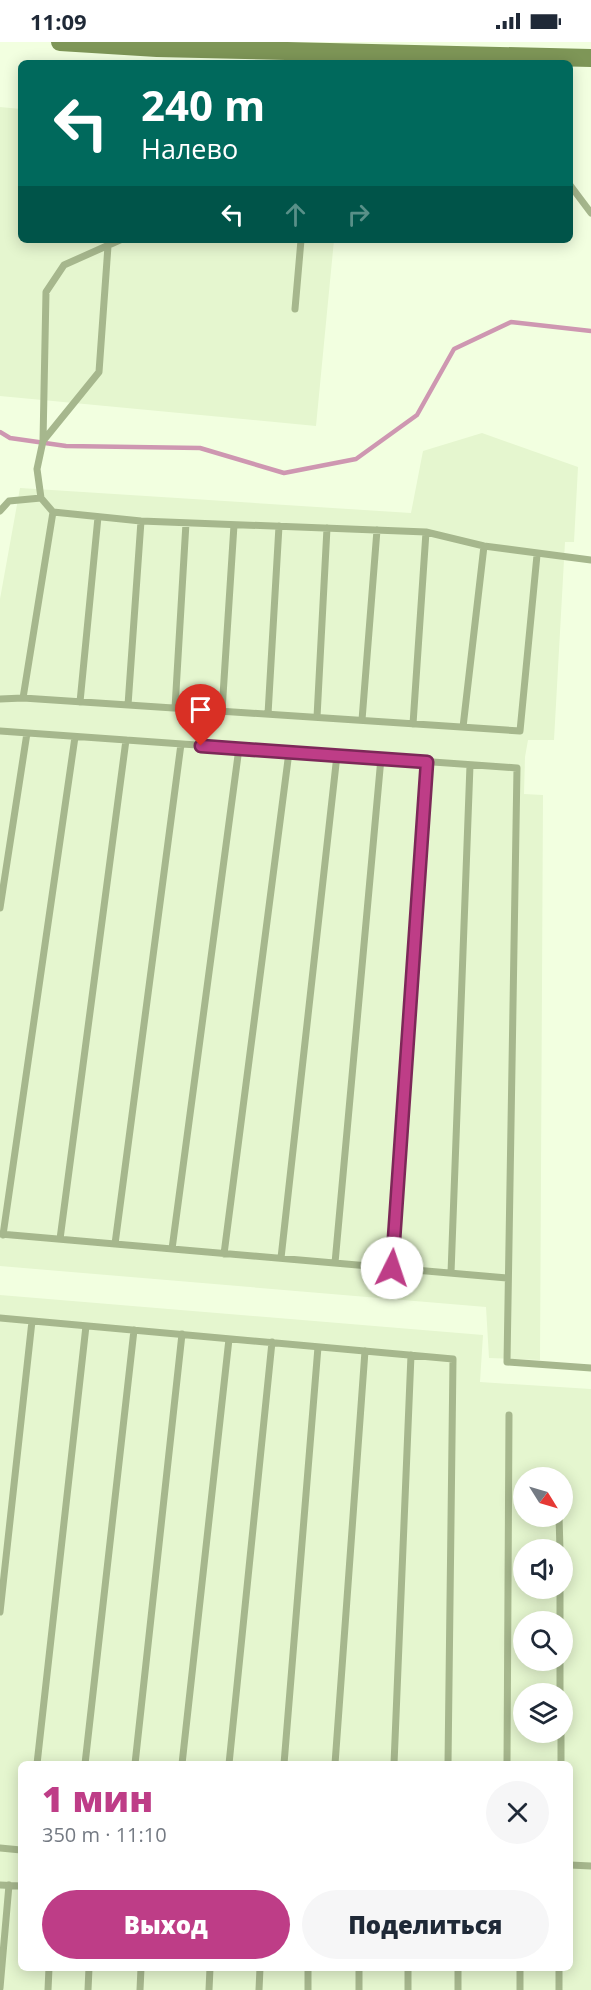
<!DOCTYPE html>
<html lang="ru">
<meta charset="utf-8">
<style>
:root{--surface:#fff;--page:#f6f6f7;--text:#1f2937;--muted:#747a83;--accent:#be3d87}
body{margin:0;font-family:"Open Sans",sans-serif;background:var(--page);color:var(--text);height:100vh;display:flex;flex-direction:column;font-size:22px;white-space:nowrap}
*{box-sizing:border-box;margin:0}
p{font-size:20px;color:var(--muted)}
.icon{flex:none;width:33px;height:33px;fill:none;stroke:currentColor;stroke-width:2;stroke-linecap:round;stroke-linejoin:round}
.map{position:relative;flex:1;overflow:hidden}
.panel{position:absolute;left:18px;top:1719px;width:555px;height:210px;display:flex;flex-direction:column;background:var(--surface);border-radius:9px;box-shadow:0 3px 15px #0003}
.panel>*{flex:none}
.guide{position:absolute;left:18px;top:18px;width:555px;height:183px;border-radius:9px;box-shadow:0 3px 15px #0003;background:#00695c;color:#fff;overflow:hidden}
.needle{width:39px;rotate:127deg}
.tools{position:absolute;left:513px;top:1425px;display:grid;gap:12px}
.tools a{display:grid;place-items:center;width:60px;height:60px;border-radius:50%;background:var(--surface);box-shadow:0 3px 15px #0003;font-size:30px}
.pin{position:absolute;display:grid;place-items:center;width:51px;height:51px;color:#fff;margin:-62px -26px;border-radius:50% 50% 50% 0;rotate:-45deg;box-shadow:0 0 6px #0007}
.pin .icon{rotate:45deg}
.me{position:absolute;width:66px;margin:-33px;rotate:4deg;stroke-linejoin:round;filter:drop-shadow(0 0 4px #0008)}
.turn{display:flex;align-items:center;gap:21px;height:126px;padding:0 24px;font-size:27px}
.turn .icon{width:78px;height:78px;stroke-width:2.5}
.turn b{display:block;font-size:42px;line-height:51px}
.lanes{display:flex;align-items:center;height:57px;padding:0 24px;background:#0003;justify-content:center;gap:30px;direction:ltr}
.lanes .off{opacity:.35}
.round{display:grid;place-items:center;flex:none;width:63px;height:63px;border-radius:32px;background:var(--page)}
.summary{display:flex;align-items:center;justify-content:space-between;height:102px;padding:0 24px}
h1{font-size:36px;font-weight:800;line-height:45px;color:var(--accent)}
.action{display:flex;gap:12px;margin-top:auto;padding:12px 24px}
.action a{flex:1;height:69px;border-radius:36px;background:var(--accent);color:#fff;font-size:24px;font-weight:800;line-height:69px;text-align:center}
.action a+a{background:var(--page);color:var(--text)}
.status{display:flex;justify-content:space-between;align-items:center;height:42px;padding:0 30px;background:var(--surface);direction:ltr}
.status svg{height:16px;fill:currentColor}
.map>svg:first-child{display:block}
.built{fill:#e5f6cf;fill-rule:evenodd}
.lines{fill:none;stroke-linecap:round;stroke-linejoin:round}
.stream{stroke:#ce97b1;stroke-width:4.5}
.service{stroke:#a6b78d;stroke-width:7}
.secondary{stroke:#7e9657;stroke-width:18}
.route-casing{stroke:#7c2858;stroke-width:15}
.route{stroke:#be3d87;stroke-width:10}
</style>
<div class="status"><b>11:09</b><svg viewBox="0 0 49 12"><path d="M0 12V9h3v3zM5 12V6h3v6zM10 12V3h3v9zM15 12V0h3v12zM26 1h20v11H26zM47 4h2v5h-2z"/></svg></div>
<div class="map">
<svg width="591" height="1948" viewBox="0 0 591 1948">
<rect width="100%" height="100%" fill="#f2ffe0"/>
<path class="built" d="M0,65L21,67V198H334L316,384L0,354Z
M482,391L578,425L574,500H565L554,698H528L525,715L524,752L543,753L540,1318L489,1316L486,1265L0,1224V557L20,446L411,471L423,409Z
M0,1253L483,1293L480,1340L591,1347V1948H0ZM524,1436H562V1474H524ZM524,1508H562V1546H524ZM524,1580H562V1618H524ZM524,1652H562V1690H524ZM21,1722H570V1926H21Z"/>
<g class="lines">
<path class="stream" d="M0,390L10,396L66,404L200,406L284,431L356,417L417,373L454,307L511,280L591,289"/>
<path class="service" d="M570,143L591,171
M120,198L64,223L46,250L43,399L37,427L41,456L53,470L141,479L426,490L484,504L591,518
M295,267L301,198
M43,399L99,330L108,204
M0,469L9,459L41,456
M23,656L53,470
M0,657L23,656L520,689L537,513
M80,660L98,475
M128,663L141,479
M175,666L186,481
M222,669L234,483
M268,672L279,484
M317,675L327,486
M362,678L377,488
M413,682L426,490
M463,685L484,504
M0,689L517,726L507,1320L591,1326
M0,866L27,691
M0,1192L507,1236
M3,1193L75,695
M60,1197L126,698
M115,1202L181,702
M172,1207L239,706
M224,1212L289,710
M281,1216L337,713
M335,1221L381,716
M392,1226L427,720
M451,1231L470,723
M0,1276L453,1317L448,1722
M559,1474L560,1508
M560,1546V1580
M0,1570L32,1279
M560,1618V1652
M561,1690V1722
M37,1722L86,1284
M85,1722L134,1288
M135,1722L182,1292
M182,1722L229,1297
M229,1722L272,1300
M284,1722L318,1305
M335,1722L365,1309
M394,1722L411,1313
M507,1722L509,1373
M0,1806L21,1808
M570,1823L591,1824
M0,1843L21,1844
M559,1926V1948
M0,1946L9,1843
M48,1948L49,1926
M88,1948L89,1926
M140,1948L141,1926
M209,1948L210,1926
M259,1948L260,1926
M308,1948V1926
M359,1948V1926
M408,1948V1926
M458,1948V1926
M520,1948V1926"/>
<path class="secondary" d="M60,0L157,6L591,16"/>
</g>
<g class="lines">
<g class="route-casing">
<path id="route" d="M201,704L427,720L392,1226"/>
</g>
<use href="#route" class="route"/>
</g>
</svg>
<div class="tools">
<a><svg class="needle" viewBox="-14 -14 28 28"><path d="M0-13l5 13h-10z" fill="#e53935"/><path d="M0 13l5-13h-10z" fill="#747a83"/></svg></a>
<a><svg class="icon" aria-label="sound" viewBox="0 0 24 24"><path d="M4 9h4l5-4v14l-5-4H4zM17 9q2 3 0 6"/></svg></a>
<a><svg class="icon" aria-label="search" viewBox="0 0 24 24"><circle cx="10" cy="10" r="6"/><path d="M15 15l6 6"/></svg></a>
<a><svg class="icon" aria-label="layers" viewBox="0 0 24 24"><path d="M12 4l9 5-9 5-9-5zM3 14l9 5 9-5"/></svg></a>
</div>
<div class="pin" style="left:201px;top:704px;background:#d93025"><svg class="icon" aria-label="arrive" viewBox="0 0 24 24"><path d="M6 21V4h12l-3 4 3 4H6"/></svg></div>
<svg class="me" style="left:392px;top:1226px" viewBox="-20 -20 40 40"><circle r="19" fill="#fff"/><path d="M0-13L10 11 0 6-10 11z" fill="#be3d87"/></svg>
<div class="guide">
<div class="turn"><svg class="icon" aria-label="left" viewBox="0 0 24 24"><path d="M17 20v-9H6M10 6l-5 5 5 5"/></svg><div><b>240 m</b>Налево</div></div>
<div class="lanes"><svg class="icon" aria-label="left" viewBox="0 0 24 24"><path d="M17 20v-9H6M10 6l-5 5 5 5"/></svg><svg class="icon off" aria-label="ahead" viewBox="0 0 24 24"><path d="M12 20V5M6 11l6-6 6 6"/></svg><svg class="icon off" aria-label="right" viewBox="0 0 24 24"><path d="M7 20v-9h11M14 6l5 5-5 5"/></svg></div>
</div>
<section class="panel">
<div class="summary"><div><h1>1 мин</h1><p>350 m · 11:10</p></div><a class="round"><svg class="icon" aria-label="close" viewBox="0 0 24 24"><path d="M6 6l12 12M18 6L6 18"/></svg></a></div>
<div class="action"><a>Выход</a><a>Поделиться</a></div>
</section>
</div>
